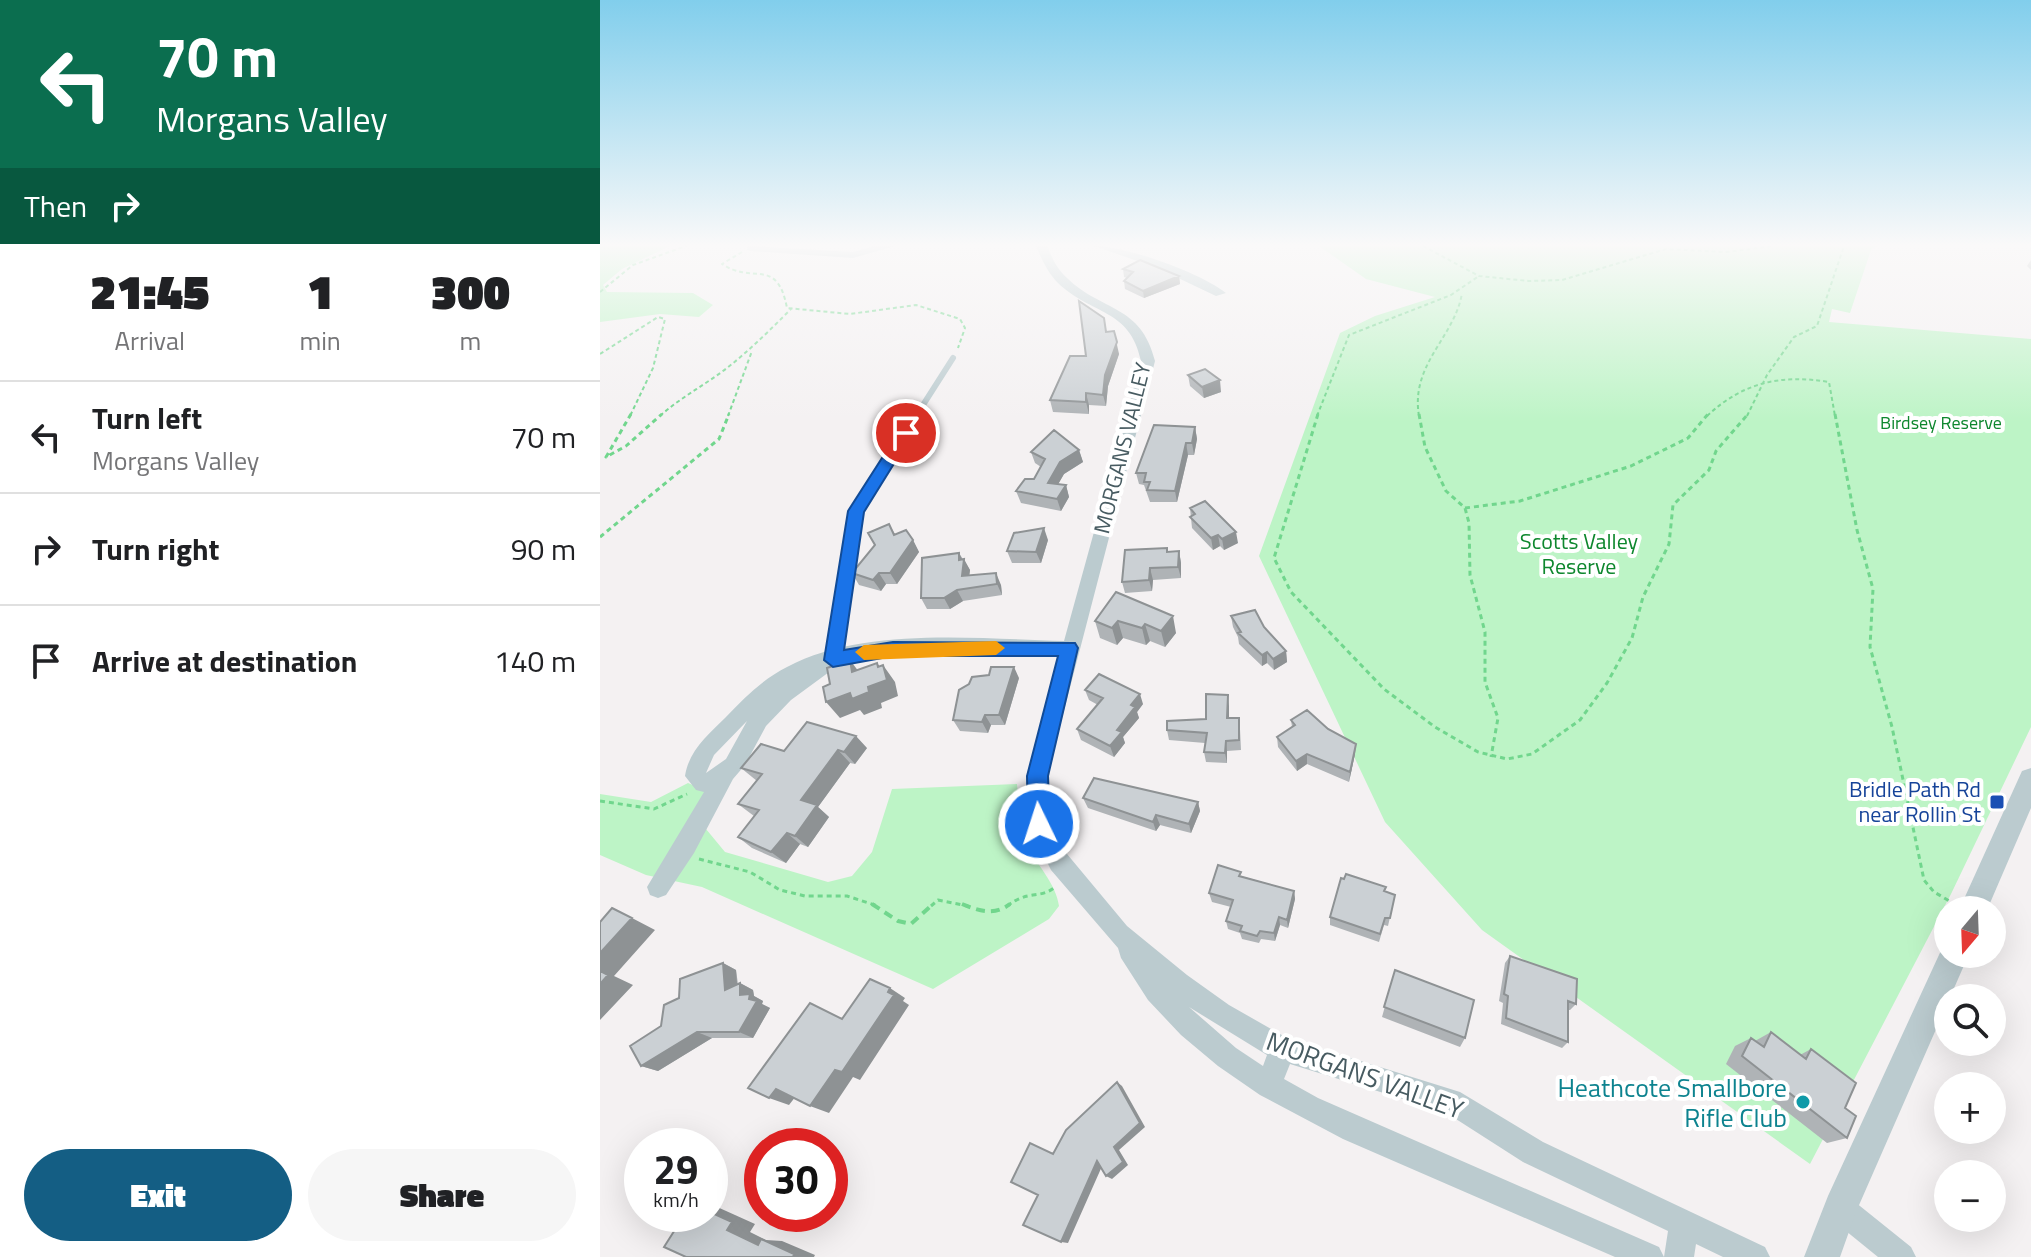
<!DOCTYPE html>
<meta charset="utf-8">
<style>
:root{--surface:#fff;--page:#f6f6f6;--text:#202124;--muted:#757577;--line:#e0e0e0;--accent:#145e84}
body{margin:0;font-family:"Titillium Web",sans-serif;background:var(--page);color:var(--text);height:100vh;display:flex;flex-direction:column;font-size:30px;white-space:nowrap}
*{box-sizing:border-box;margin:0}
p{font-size:26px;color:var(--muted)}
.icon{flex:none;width:44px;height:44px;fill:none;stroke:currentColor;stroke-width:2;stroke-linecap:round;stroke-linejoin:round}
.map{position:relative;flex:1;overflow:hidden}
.details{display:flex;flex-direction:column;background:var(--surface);width:600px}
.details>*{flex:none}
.banner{background:#0b6e4f;color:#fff;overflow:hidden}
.needle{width:52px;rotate:199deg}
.tools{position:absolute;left:1334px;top:896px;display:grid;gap:16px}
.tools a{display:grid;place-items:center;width:72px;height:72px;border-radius:50%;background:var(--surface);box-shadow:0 8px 32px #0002;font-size:40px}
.speed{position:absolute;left:24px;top:1128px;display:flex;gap:16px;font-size:40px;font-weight:700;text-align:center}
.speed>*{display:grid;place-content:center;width:104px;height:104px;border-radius:50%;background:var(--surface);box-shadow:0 8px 32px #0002;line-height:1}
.speed small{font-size:20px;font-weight:400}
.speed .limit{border:12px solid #d22;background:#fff;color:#111}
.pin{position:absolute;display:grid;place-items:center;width:68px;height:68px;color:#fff;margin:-34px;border:4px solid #fff;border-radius:50%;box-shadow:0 2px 8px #0007}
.me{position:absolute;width:88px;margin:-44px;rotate:356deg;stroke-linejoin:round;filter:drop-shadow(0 0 6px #0008)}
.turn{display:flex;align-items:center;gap:28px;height:168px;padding:0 24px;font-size:36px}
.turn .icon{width:104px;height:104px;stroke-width:2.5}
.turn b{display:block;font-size:56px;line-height:68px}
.then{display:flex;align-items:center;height:76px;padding:0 24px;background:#0003;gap:16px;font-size:30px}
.eta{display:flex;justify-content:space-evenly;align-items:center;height:136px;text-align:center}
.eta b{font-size:48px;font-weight:800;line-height:56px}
.button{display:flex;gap:16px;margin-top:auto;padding:16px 24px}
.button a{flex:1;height:92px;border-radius:48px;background:var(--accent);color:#fff;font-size:32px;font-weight:800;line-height:92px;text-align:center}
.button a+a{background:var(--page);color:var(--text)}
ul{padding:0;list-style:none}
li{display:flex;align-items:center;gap:24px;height:112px;padding:0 24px;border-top:2px solid var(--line)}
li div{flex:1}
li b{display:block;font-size:30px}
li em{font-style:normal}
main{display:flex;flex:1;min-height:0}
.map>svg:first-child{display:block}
.green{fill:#bdf4c6}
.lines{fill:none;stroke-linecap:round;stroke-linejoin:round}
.path-far2{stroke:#71d68d;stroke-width:2;stroke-dasharray:4 3;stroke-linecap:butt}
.path-far1{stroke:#71d68d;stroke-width:3;stroke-dasharray:5 4;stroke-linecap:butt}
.path{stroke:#71d68d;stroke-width:4;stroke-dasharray:9 6;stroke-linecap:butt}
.service-far2{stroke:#bbcbcf;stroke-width:6}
.service-far1{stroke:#bbcbcf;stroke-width:8}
.service{stroke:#bbcbcf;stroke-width:10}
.minor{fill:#bbcbcf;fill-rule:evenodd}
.tertiary{fill:#bbcbcf;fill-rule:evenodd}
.wall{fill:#afb3b6}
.shaded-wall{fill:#8e9294}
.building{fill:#cbd0d4;stroke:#8e9294;stroke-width:2}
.route{fill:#1a73e8;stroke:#114b97;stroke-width:2}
.slow{fill:#f59e0b}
.transit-dot{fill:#1a4fb4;stroke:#fff;stroke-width:3}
.culture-dot{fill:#0f9aa8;stroke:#fff;stroke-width:3}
.labels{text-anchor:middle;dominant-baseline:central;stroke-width:8;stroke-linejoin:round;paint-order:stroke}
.far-park-label{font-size:18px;fill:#0e872e;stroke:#fff}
.street-label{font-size:22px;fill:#475b61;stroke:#fff}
.park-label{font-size:22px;fill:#0e872e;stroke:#fff}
.transit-label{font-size:22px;fill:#164399;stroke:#fff;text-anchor:end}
.near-street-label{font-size:26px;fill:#475b61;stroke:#fff}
.near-culture-label{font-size:26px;fill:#0d838f;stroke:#fff;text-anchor:end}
</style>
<main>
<section class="details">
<div class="banner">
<div class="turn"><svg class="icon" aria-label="left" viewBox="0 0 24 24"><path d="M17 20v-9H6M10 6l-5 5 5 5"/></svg><div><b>70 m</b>Morgans Valley</div></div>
<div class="then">Then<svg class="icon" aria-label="right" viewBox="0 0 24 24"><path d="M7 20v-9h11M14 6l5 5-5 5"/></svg></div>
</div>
<div class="eta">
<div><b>21:45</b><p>Arrival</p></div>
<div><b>1</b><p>min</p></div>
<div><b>300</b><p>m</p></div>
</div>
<ul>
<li><svg class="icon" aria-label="left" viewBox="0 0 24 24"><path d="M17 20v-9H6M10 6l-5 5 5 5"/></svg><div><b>Turn left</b><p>Morgans Valley</p></div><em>70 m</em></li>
<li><svg class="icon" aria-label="right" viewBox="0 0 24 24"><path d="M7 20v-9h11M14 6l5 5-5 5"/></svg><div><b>Turn right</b></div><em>90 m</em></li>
<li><svg class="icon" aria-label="arrive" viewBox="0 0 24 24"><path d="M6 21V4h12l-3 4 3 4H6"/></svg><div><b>Arrive at destination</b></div><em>140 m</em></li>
</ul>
<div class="button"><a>Exit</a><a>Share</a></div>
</section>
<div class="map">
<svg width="1431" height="1257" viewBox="0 0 1431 1257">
<rect width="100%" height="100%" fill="#f4f1f2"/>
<path class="green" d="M0,246H70L22,269L3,285L7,292L93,293L113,305L99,317L60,314L0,322Z
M719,246H1277L1271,250L1250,313L1232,309L1229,322L1431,339V727L1351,894L1210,1164L882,930L785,822L659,556L740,333L775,316L835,297L766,279Z
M88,783L102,789L114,788L106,829L125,852L228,882L252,876L272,852L292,789L417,784C419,806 420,828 429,848C439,868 456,884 459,906L449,919L333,989L102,887L46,875L0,855V794L51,802Z"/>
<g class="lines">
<path class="path-far2" d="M823,246L879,276L929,281L962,280L1066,249L1126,252L1174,246
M142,252L122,264C153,285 177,256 187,308L250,314L316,305L360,319L365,328L358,348
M0,292L33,265L86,246
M0,354L58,317L65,319L53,368L30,416
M60,416C81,397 105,385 127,368C150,350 171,329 192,308
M128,416L152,351
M717,416L749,335L851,295L879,276
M819,416C810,364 855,337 862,293
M1107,416C1143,382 1182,374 1229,382L1235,416
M1147,416L1167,375L1194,337L1217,326L1244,246"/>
<path class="path-far1" d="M31,414L6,457L26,446L62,414
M718,414L674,558L691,592L784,689L835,727L878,752L907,759L932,754L980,720L1007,683L1032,638L1043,597L1069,544L1073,505L1109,470L1116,451L1148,414
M819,414L825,447L846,491L865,508L869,523L870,575L885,632V682L898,718L891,757
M1235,414L1257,530L1273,589L1270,647L1292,727L1324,880L1334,892L1353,903
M865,508L920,501L1031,466L1088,438L1108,414
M0,537L119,439L129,414
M0,801L54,809L87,794
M99,859L150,872L180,890L205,896H247L278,906
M331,906L338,900L368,906
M407,906C428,890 439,899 454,888"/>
<path class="path" d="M272,904L298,921L311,924L333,904
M362,904C379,911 394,916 410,904"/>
<path class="service-far2" d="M316,416L353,358"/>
<path class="service-far1" d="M238,631L256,511L318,414"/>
<path class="service" d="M233,660L238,629"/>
<path class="minor" d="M147,246L253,252L275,246H295L253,258L151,251L147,250Z
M436,246H447C452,258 457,269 467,278C502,312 541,304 555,361L447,776L450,823L467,854L527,926L587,975L629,1005L687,1038L860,1092L943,1142L1165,1247L1170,1257H1123L1096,1244L1094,1257H1064L1068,1231L923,1162L845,1112L690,1064L684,1079L718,1098L1059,1247L1064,1257H1015L743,1139L660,1095L618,1066L581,1035L548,1000L521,958L518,948L451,870L428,824L427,776L460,655L333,653L240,664L191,700L166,726L145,765L133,779L94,853L66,895L58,898L50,895L47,887L104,792L96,790L85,776C89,750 108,735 126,717C144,698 163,679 187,667C264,626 379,639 464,641L541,361C530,308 491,315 458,283C448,273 442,260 436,246ZM147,721L126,759L106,773L114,755ZM589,1007L667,1055L663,1066L636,1048Z
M494,246C526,246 601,273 626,293L616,296L555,267Z
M1240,1194L1250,1198L1311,1247L1316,1257H1278L1230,1218L1226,1208L1230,1198Z"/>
<path class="tertiary" d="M1431,768V808L1387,910H1359L1422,771Z
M1348,942V954H1369L1256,1212L1240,1257H1204L1228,1196L1344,944Z"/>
</g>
<path class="wall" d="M1431,260V270L1427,266Z
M523,269L579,276L580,284L544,298L525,289L524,281L527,278L524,277Z
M507,332L519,354L508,386L506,406L489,405V414L453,412L450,400Z
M588,375L621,392L604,398L590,386Z
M595,427L597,439L594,455H588L577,502H550L544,485L539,484L536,473Z
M479,450L483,462L464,474L458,484L466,485L469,497L461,511L421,503L416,491L434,479L441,467L435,463L431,452Z
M590,508L638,543L624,550L620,546L613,550L592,528Z
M289,524L295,534L313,540L319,552L297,584H286L281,591L259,585L252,573L275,545Z
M448,540L441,563H412L407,551Z
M567,548L568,552L579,551L581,563V578L553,580L552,591L525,593L522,582Z
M359,553L370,570L369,575L401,585L402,595L363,601L350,609H327L321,598Z
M516,592L576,633L565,647L550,641L546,645L523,638L517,645L500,638L495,621Z
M631,616L664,627L686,651L687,662L674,670L667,663L662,666L639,644L638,637L633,627Z
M419,678L405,725H391L388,733L360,731L353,720Z
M485,690L543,704L537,712L539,718L523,737L525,743L514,757L481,740L477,729L498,705L489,700Z
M629,706V718L640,729L641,750L627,751V763L606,762L604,752L605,743L569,740L567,730L606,719Z
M691,720L755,754L749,782L707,764L697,771L678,747L677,737L692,727Z
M267,748L255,764L250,763L218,807L229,817L208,847L200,844L186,863L152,848L138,837L154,816L138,804L157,781L141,768L184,751Z
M483,798L598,802L600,811L591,833L560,825L556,831L488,808Z
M641,876L694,891L695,899L688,928L680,925L675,941L661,939L659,943L642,939L640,933L628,929L626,921L631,907L612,902L609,893Z
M786,887L785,891L795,895L788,926L784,925L779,942L730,925V917Z
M910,956L976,1004L970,1010H968V1042L962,1048L901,1024L903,1003L899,1001L905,963Z
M123,963L136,970L138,984L140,983L153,990L154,996L163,1001L162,1004L170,1008L153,1038H112L58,1071L41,1066L79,998Z
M795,970L865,1038L860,1047L782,1017Z
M1171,1032L1200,1055L1211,1049L1245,1108L1247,1138L1227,1143L1126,1064L1135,1046L1151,1038L1155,1041Z"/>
<path class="shaded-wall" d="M579,276L580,284L544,298L543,291Z
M514,331L519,354L508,386L506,406L503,395L505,375Z
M620,380L621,392L604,398L602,387Z
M486,393L489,405V414L486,402Z
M595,427L597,439L594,455L592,443Z
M586,443L588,455L577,502L575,491Z
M479,450L483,462L464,474L452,495L448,483L460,462Z
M466,485L469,497L461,511L457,499Z
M444,528L448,540L441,563L436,552Z
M636,532L638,543L624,550L622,539Z
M618,535L620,546L613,550L611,538Z
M313,540L319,552L297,584L290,573Z
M579,551L581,563V578L578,567Z
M359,553L364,563V559L370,570L368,587L362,576Z
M550,568L553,580L552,591L549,580Z
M279,573L286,584L281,591L273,580Z
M396,573L401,585L402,595L397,584Z
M357,590L363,601L350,609L344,598Z
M573,616L576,633L565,647L561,631Z
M518,621L523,638L517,645L512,628Z
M545,624L550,641L546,645L542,628Z
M686,651L687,662L674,670L673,659Z
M667,652V663L662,666V655Z
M250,660L262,676L252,672Z
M277,663L285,674L283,665L295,682L298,696L281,703L282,708L264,715L260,710L240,718L226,702L268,687L278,667Z
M414,667L419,678L405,725L399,715Z
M540,694L543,704L537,712L539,718L523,737L525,743L514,757L510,746L517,730L531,705Z
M628,695L629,706V729L627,718Z
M385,715L391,725L388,733L382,722Z
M256,736L267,748L255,764L244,752Z
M626,741L627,751V763L625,753Z
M756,744L755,754L749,782L750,772Z
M238,750L250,763L218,807L229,817L208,847L195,836L201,800Z
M707,754V764L697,771L696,761Z
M598,802L600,811L591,833L589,824Z
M556,815L560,825L556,831L553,822Z
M187,833L200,844L186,863L171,852Z
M694,891L695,899L688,928L687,920Z
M679,917L680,925L675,941L674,933Z
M32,918L55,930L14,976L33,985L0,1020V953Z
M123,963L136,970L138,996L125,990Z
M140,983L153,990L154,996L163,1001L162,1004L170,1008L153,1038L139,1032Z
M290,988L305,998L303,1001L309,1005L260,1080L253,1077L229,1113L210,1106Z
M97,1032L112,1038L58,1071L41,1066Z
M517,1082L522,1086L545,1127L519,1150L528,1165L512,1179L506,1176L514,1147Z
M176,1089L196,1096L189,1105L169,1098Z
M497,1161L503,1164L468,1243L461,1242Z
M110,1206H115L155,1224L150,1232L166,1240L182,1241L215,1255L214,1257H193L158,1245L127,1230L110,1212Z"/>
<path class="building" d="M540,260L579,276L543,291L524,281L533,272L523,269Z
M479,301L504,318L506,332L514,331L517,342L505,375L503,395L486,393V402L450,400L470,356H486Z
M605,369L620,380L602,387L588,375Z
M554,425L595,427L592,443H586L575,491L547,490L550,482H544L546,473H536Z
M454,430L479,450L460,462L448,483L466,485L457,499L416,491L425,479H434L445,459L431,452Z
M605,501L636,532L622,539L618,535L611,538L590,517L595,514L590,508Z
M289,524L294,535L306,530L313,540L290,573H279L273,580L252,573L275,545L268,533Z
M444,528L436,552L407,551L414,533Z
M567,548V552L579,551L578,567L550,568L549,580L522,582L525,550Z
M359,553V560L364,559L362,576L396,573L397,584L357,590L344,598H321L322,558Z
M516,592L573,616L561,631L545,624L542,628L518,621L512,628L495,621Z
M655,610L664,627L686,651L673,659L667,652L662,655L638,633L641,632L631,616Z
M250,660L252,672L277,663L278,667L283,665L287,680L268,687L269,692L252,699L250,693L226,702L223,687L230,684L227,668Z
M391,667H414L399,715H385L382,722L353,720L359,690L369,684L372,677L389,675Z
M499,674L540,694L531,705L535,707L517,730L522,732L510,746L477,729L503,698L485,690Z
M606,694L628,695L627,718H639V740L626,741L625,753L604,752L607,733L567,730V721L606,719Z
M707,710L728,729L756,744L750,772L707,754L696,761L677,737L695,725L691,720Z
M207,722L256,736L244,752L238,750L201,800L217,805L195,836L187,833L171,852L138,837L159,810L138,804L162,774L141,768L161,744L184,751Z
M494,778L598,802L589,824L556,815L553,822L483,798Z
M618,865L641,872L639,876L694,891L687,920L679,917L674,933L660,931L657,936L640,931L642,926L626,921L633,900L609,893Z
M746,874L786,887L784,891L795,895L790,918H785L780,934L730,917L741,878L744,879Z
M12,908L32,918L0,953V922Z
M910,956L977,979L976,1004L968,1001V1042L906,1018L908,996L904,994Z
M123,963L125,990L140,983V995L150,994L149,999L157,1001L139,1032H97L41,1066L30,1046L61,1026L64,1005L79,998L80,979Z
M795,970L874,1000L865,1038L784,1007Z
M0,971L8,975L0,984Z
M270,979L290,988L288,992L294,995L242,1072L235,1070L210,1106L176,1089L169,1098L148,1088L210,1003L242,1019Z
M1171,1032L1206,1059L1211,1049L1256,1083L1245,1108L1256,1116L1247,1138L1142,1056L1151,1038L1164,1047Z
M517,1082L540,1123L514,1147L523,1162L506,1176L497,1161L461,1242L423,1225L438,1195L411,1182L430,1143L453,1154L466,1130Z
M110,1212L132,1222L127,1230L158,1245L161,1239L194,1254L193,1257H86L64,1247L85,1214H110Z"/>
<linearGradient id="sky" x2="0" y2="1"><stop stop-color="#81ceec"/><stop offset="0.58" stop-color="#faf9f9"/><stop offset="1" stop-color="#faf9f9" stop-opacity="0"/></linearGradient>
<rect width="1431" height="422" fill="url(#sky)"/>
<path class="route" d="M306,429L313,433L264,512L244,650L293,642L475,643L478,648L448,776L450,824L447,831L439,834L431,831L428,824L427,776L458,656H293L233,667L224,660L248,511L300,430Z"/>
<path class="slow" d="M396,641L405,648L396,655L264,660L255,652L264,645Z"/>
<rect class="transit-dot" x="1389" y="794" width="16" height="16" rx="4"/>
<circle class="culture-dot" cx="1203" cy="1102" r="8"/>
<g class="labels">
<g class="far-park-label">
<text x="1341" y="422">Birdsey Reserve</text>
</g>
<g class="street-label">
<text transform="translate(522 448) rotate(-76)">MORGANS VALLEY</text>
</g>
<g class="park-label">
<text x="979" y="541">Scotts Valley<tspan x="979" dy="25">Reserve</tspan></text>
</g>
<g class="transit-label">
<text x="1381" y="789">Bridle Path Rd<tspan x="1381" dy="25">near Rollin St</tspan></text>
</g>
<g class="near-street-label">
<text transform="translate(765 1075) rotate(20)">MORGANS VALLEY</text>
</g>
<g class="near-culture-label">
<text x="1187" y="1087">Heathcote Smallbore<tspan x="1187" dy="30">Rifle Club</tspan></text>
</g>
</g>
</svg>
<div class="tools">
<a><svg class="needle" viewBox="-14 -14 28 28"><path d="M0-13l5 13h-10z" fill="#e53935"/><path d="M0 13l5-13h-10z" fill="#757577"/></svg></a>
<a><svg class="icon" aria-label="search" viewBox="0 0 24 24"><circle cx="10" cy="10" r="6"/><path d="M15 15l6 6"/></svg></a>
<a>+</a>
<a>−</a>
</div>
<div class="speed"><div>29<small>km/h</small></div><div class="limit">30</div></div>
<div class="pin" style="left:306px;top:433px;background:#d93025"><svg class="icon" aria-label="arrive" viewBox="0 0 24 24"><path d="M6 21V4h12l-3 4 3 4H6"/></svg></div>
<svg class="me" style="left:439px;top:824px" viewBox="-20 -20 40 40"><circle r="17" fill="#1a73e8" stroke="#fff" stroke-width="3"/><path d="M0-11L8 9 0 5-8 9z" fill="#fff"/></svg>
</div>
</main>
